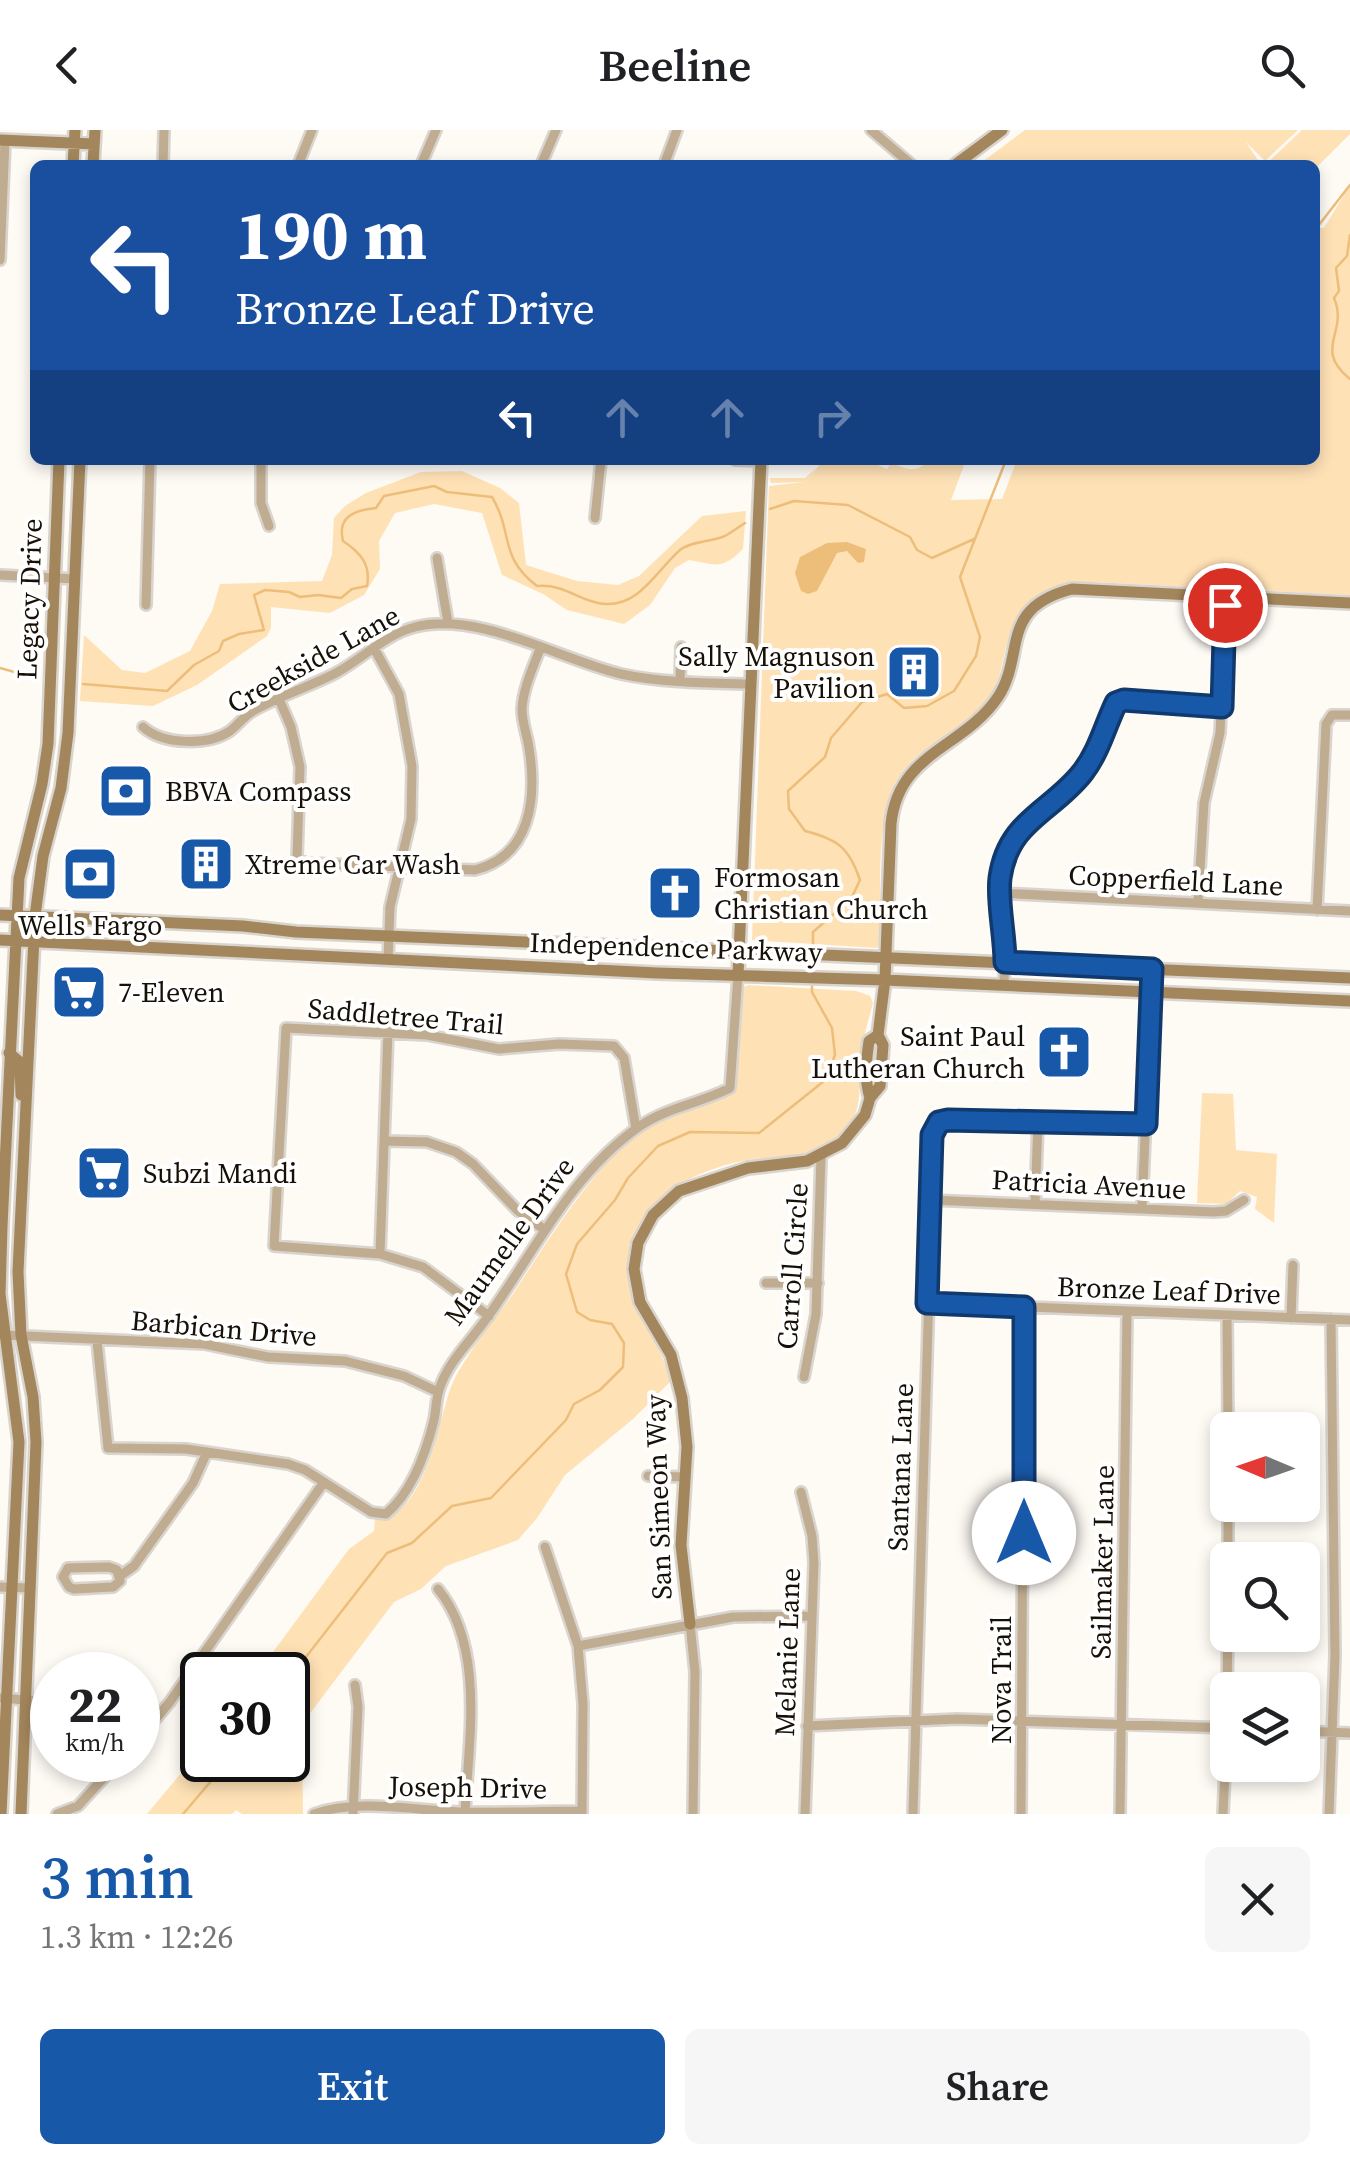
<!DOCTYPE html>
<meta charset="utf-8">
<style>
:root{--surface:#fff;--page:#f6f6f6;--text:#202124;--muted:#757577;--accent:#1858a8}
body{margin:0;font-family:"Source Serif 4",serif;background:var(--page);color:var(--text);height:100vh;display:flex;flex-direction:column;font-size:38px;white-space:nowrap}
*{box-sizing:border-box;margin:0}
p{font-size:32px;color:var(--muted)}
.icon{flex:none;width:55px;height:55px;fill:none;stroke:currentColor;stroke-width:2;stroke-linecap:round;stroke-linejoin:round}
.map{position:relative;height:1684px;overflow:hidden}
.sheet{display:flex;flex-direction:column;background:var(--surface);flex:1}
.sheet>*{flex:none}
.top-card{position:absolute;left:30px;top:30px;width:1290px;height:305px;border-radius:15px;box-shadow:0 5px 15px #0003;background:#1a4fa0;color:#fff;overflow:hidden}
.needle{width:65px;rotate:272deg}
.tools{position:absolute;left:1210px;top:1282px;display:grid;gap:20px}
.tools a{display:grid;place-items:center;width:110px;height:110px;border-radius:15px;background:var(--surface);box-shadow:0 5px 15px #0003;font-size:50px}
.speed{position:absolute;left:30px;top:1522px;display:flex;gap:20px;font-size:50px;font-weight:700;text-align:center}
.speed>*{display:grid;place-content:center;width:130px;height:130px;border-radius:50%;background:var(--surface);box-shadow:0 5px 15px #0003;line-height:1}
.speed small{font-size:25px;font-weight:400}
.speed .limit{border:5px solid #111;border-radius:15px;background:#fff;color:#111}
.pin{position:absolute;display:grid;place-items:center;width:85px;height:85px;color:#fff;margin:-42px;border:5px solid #fff;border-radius:50%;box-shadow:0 2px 10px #0007}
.me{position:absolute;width:110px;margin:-55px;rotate:0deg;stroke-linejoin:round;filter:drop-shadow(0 0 8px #0008)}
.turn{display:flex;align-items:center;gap:35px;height:210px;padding:0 40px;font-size:45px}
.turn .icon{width:130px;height:130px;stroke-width:2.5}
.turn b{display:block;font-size:70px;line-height:85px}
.lanes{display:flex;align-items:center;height:95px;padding:0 40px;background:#0003;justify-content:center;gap:50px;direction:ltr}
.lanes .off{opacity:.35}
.round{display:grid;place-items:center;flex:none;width:105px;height:105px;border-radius:15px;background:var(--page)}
.summary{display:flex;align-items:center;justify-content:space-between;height:170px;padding:0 40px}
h1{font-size:60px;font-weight:600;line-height:75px;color:var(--accent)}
.primary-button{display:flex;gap:20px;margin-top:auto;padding:20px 40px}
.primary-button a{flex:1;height:115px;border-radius:15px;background:var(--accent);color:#fff;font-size:40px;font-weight:600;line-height:115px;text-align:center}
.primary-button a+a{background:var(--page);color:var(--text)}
header{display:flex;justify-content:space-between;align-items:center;height:130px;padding:0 40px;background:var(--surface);font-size:45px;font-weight:600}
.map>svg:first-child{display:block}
.green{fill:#ffe1b6}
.water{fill:#ecbe7a}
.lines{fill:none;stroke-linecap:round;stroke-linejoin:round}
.stream{stroke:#ecbe7a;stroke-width:2.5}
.street-casing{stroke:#d9d5ce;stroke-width:14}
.secondary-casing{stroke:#d9d5ce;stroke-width:16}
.street{stroke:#c0ac90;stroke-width:9}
.secondary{stroke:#a3865b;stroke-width:11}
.route-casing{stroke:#10396d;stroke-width:25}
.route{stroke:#1858a8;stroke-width:18}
.labels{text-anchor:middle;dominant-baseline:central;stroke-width:8;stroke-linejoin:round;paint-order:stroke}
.street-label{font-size:28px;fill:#171006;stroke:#fff}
.poi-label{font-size:28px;fill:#171006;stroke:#fff;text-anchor:start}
</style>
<header><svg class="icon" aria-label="back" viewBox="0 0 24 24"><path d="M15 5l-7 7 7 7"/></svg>Beeline<svg class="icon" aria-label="search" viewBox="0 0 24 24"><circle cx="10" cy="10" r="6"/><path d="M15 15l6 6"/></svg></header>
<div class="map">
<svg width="1350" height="1684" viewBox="0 0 1350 1684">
<rect width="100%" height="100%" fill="#fefaf4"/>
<path class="green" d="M1025,0H1298L1265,31L1246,12L1261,35H978Z
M1302,0H1350V4L1315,39V35H1269L1267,33Z
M1350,55V465L1095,452C1067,454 1047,457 1026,477C999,504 1009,546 984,574C956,605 907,620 891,662C876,705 881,769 880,814L877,818L752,810L769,356L804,352L771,353L770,348H805L816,338L806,352L823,330H865L887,339L891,333C908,340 916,343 930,330H966L951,370L1002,369L1017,330H1315V98H1324Z
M462,341L500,358L519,373L526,435L577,451L618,455L639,446L702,386L746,381L743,419C722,440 717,435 689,430L675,438L650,475L624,494L567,480L543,464L502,445L482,383L434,374L395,383L379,411L380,439L364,465L330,483L271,477V498L267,506L197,555L153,576L80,571L84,505L122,540L145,543L190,521L212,481L220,454L322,451L332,425L334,388L345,376L366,363L421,342Z
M748,855L856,861L870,866L873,873C869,887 865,902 862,917C858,941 864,972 851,993C828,1031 786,1024 748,1030C708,1037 668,1054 644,1088C630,1107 625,1130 629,1153C637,1189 662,1216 671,1251L633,1289L565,1345L537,1388L518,1410L446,1436L421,1459L394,1472L302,1594L303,1684H242L236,1680L232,1684H147L202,1618V1630H288V1545H256L349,1419L374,1401L375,1389C427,1388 437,1290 453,1252C457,1243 463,1234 468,1226C481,1204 498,1185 513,1164C543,1118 591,1041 633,1007C664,981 704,980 736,958L742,858Z
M1202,963L1233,964L1236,1020L1277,1024L1274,1093L1255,1079L1257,1067L1240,1061L1226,1074L1197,1073Z"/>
<path class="water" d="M847,412L866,419L864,432L858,433L847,421L837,423L817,461L808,464L801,461L795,443L800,427L827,413Z"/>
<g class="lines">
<path class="stream" d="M1315,100L1350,55
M1350,105L1347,126L1336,138L1339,161L1334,168C1349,203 1312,218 1350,249
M770,379L794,371L848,375L910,407L917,420L932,428L974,409
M0,538L39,549
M83,554L167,561L194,535L219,521L223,511L239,504L264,500L254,465L265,460L289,462L300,467L318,465L341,468L352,459L367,456C371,435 361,423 343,411C337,387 354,380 376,378L384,366L434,356L447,362L492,367C514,404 498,426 537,456C567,454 579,472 605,474C640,476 657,440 680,420C691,411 711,412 725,406C732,402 739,397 745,393
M813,818V802L851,769L860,750C849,717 837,709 805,701L789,679L788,661L825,627L831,608L862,572L887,564L904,578L927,576L954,561L976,526L980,507L960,447L1006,330
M288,1550L387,1423L412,1413L452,1376L491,1368L566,1290L574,1274L600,1260L623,1237L624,1213L612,1194L590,1190L577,1182L566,1144L577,1114L615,1070L628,1048L658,1016L690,1002L759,1003L824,951L835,925L832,898L812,862V851
M183,1684L229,1630"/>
<g class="street-casing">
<path id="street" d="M871,0L912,35
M163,35L164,0
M298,35L312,0
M421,35L436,0
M541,35L556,0
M664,35L677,0
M0,130L5,11
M261,330V373L269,396
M735,330L761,331
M595,388L601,330
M437,428L448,493
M0,445L75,449
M146,475L150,330
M374,518L399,564L412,636L411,689L390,777L388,830
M680,551L681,517
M279,569L291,597L300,637L297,728L306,733L475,740C531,726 537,668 529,618C527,604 522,593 522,579C523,559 533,537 540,519
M143,597C163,615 208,616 230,601C238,595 244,586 253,581C279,566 309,557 336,543C362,529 386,504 415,497C480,481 558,529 621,544C662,553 708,553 750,554
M999,763L1350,781
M1198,772L1204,673L1220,603L1226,467
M1317,780L1326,594L1332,585H1350
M1004,855L1005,814L1000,749L1009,717L1024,694L1082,642L1105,605L1116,573L1124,571L1222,577
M384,1011L427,1012L456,1022L473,1034L517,1080L545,1100
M930,1070L1214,1082L1226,1081L1244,1070
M1035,1074L1038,991
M1142,1078L1152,839
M380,1124L388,901
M766,1153H818
M927,1173L1350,1190
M1227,1185L1228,1300
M489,1186L423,1137L380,1124L274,1116L286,898L427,905L499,919L559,914L614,916L624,928L636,999
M1291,1188L1293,1135
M3,1205L204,1214L268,1227L345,1231L404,1246L438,1262
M97,1211L108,1318L186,1319L288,1334L305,1340L371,1382L386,1384C413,1361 426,1323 434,1290C436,1281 436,1270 439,1260C448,1231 472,1210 489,1185C536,1119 572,1043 640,996C668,977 701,973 730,958L738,845
M804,1247L816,1184L821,1027
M648,1346L686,1347
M801,1362L812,1406L814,1433L805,1684
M545,1417L578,1516L583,1574L582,1684
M1228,1430V1375
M109,1437L117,1440L120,1451L113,1457L74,1459L69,1457L63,1447L68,1438Z
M120,1446L134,1436L193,1353L207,1322
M0,1457L31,1458
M438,1459C486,1518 468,1613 465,1684
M690,1494L695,1542L693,1684
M578,1516L733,1487L812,1486
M0,1568L52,1572
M807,1596L957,1589L1228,1598
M1302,1601L1350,1603
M138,1610L169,1573L324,1352
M57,1684L78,1676L120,1630
M314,1684C359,1668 416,1681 463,1682C503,1683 543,1681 582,1681
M353,1684L358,1577L355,1555
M913,1684L934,1000L939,993L948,990L1147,995
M1021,1684L1024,1177
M1120,1684L1127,1181
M1223,1684L1227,1598L1228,1456
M1329,1684L1335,1525L1331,1189"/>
</g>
<g class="secondary-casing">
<path id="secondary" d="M0,10L94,14
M73,35L75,0
M93,35L95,0
M955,35L1002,0
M0,785L243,796L296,802L1350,848
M0,810L657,843L885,850L1350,871
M738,845L761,330
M9,923L20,932L21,965
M870,968C864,948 866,932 869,911L878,905L885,850L891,694C898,622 964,618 998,567C1026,524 998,478 1072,459L1350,473
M690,1494L681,1415L687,1317L682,1268L671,1225L640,1172L634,1139L638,1113L653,1085L679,1061L748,1038L807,1031L842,1013L865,985L870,968L880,956L883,915L878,905
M1,1684L19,1312L0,1164L2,1096L19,748L42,654L48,614L59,330
M21,1684L36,1312L33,1267L21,1205L18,1142L35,786L43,726L61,658L68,603L80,330"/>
</g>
<use href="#street" class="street"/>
<use href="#secondary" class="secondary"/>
</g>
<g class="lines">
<g class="route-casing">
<path id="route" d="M1024,1403V1177L927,1173L932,1005L939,992L948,990L1146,994L1152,839L1005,832C1005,805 997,771 1000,748C1008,690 1052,682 1083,642C1099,621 1105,596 1116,573L1124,570L1222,577L1225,475"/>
</g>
<use href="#route" class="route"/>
</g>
<defs>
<g id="building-square" transform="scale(2.875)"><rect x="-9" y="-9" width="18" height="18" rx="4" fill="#1858a8" stroke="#fff"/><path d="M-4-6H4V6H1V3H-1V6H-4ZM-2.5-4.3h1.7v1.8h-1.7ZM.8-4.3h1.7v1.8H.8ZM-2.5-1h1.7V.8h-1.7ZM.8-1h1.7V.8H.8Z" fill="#fff"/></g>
<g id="bank-square" transform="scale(2.875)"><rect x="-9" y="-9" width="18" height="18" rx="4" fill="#1858a8" stroke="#fff"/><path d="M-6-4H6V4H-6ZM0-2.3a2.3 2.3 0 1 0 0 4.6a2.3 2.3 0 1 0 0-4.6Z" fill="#fff"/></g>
<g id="church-square" transform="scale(2.875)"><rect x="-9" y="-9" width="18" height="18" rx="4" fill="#1858a8" stroke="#fff"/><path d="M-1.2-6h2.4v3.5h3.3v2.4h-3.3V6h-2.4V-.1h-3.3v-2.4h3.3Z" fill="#fff"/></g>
<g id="supermarket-square" transform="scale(2.875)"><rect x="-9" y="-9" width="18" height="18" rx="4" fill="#1858a8" stroke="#fff"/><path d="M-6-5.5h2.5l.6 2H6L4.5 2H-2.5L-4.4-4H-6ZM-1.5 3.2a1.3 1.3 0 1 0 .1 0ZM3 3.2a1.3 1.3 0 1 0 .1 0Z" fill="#fff"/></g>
</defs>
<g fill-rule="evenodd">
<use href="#building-square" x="914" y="542"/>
<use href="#bank-square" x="126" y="661"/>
<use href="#building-square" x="206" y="734"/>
<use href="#bank-square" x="90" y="744"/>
<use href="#church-square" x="675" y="763"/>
<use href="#supermarket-square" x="79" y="862"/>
<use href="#church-square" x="1064" y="922"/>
<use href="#supermarket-square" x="104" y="1043"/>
</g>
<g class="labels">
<g class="street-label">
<text transform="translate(29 469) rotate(-88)">Legacy Drive</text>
<text transform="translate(313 529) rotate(-29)">Creekside Lane</text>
<text transform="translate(1176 750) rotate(3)">Copperfield Lane</text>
<text transform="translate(676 817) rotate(2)">Independence Parkway</text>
<text transform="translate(406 886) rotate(5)">Saddletree Trail</text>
<text transform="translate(1089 1054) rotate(3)">Patricia Avenue</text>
<text transform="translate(509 1111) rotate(-54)">Maumelle Drive</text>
<text transform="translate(792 1136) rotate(-86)">Carroll Circle</text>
<text transform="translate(1169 1160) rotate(2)">Bronze Leaf Drive</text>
<text transform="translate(224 1198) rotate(5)">Barbican Drive</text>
<text transform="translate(900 1337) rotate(-88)">Santana Lane</text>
<text transform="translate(658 1367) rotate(-92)">San Simeon Way</text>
<text transform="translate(1102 1432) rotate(-89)">Sailmaker Lane</text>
<text transform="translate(787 1522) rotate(-88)">Melanie Lane</text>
<text transform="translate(1001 1550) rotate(-90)">Nova Trail</text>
<text transform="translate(468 1657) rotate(1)">Joseph Drive</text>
</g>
<g class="poi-label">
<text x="875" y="526" text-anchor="end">Sally Magnuson<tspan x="875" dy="32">Pavilion</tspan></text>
<text x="165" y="661">BBVA Compass</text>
<text x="245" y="734">Xtreme Car Wash</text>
<text x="714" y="747">Formosan<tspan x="714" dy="32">Christian Church</tspan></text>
<text x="90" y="795" text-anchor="middle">Wells Fargo</text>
<text x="118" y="862">7-Eleven</text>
<text x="1025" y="906" text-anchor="end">Saint Paul<tspan x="1025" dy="32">Lutheran Church</tspan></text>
<text x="143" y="1043">Subzi Mandi</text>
</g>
</g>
</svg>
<div class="tools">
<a><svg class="needle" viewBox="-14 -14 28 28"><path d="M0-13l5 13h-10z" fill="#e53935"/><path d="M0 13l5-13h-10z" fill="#757577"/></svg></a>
<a><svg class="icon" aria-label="search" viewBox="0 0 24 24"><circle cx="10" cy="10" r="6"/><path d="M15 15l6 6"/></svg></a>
<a><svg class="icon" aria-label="layers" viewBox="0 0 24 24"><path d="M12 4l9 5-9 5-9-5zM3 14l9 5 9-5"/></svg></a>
</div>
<div class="speed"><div>22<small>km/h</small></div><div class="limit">30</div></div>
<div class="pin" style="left:1225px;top:475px;background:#d93025"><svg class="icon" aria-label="arrive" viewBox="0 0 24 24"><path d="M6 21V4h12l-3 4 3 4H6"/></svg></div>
<svg class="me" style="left:1024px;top:1403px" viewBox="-20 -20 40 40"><circle r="19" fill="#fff"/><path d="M0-13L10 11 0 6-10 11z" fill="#1858a8"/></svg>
<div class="top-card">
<div class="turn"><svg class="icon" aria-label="left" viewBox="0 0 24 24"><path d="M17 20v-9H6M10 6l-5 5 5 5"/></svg><div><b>190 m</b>Bronze Leaf Drive</div></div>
<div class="lanes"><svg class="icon" aria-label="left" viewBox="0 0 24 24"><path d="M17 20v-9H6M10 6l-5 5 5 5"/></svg><svg class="icon off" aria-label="ahead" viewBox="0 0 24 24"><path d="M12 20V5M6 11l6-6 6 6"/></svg><svg class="icon off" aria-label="ahead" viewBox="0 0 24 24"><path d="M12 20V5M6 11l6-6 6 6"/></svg><svg class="icon off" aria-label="right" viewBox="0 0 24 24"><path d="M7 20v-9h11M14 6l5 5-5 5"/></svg></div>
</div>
</div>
<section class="sheet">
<div class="summary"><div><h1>3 min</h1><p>1.3 km · 12:26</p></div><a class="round"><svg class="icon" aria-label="close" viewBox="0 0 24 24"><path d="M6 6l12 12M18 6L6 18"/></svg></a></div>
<div class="primary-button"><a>Exit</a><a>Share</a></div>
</section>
